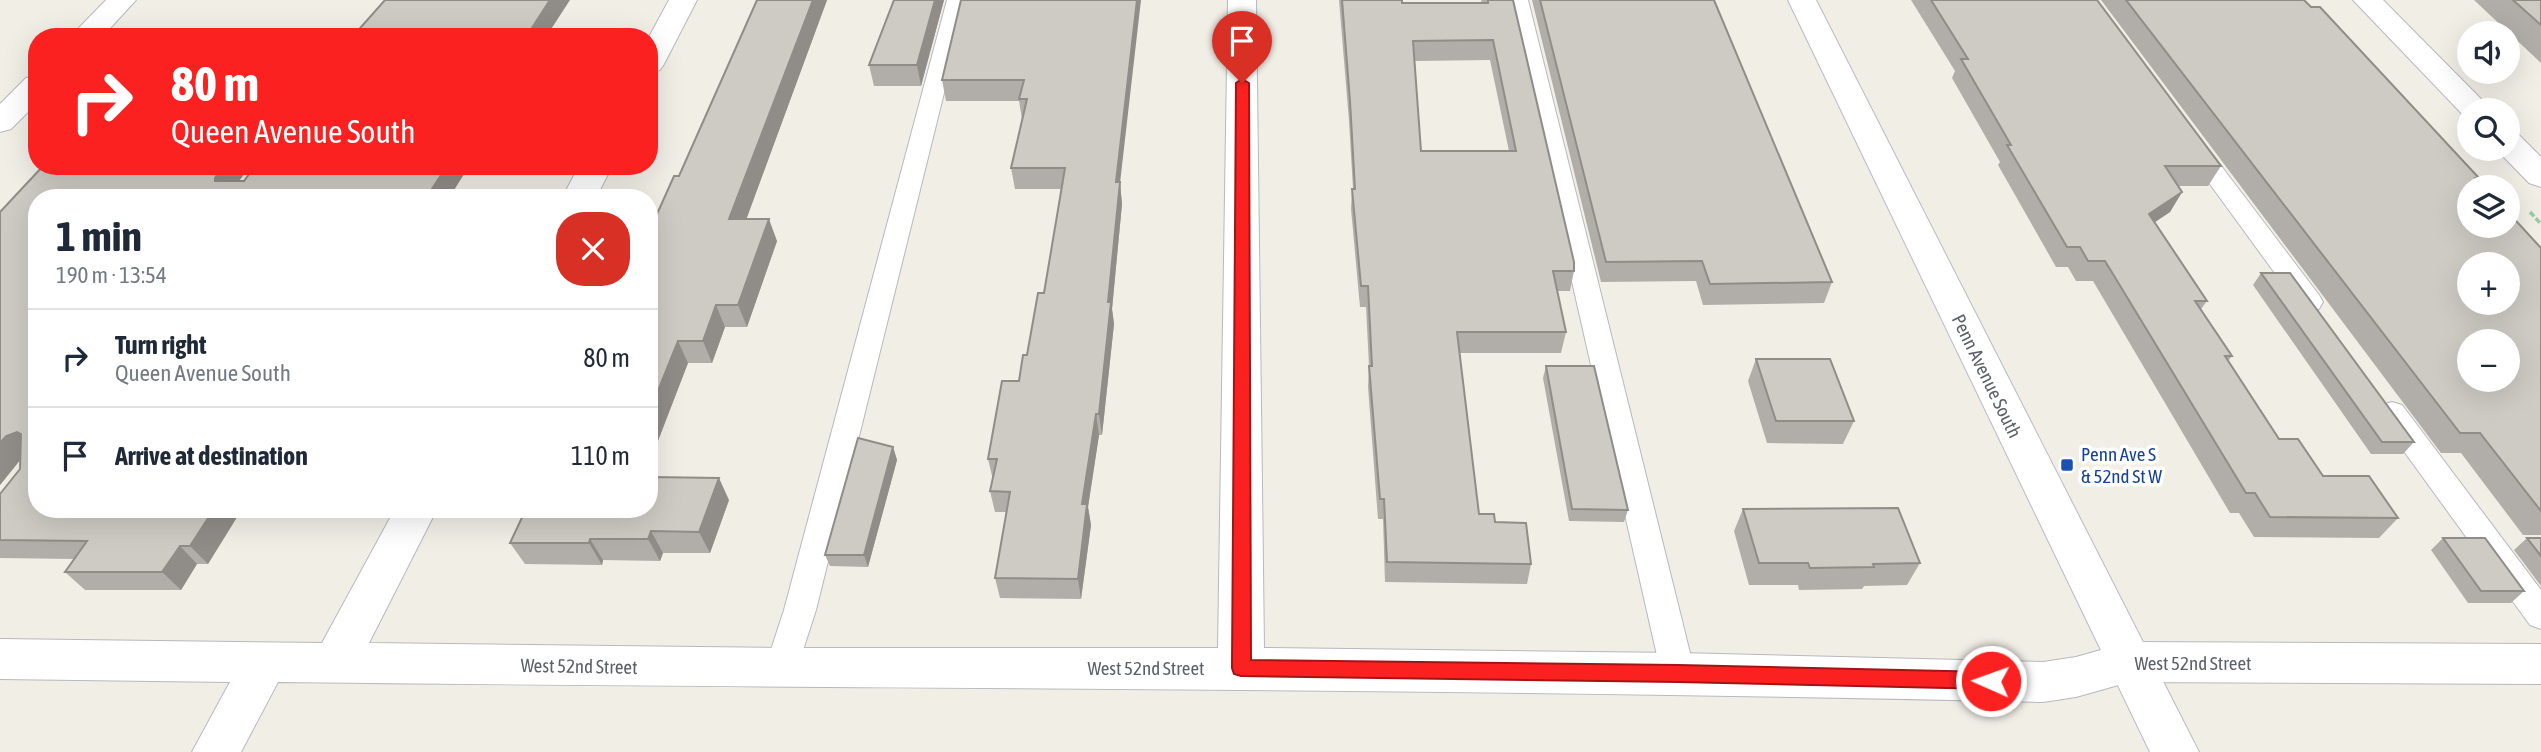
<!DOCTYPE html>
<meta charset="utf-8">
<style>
:root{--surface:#fff;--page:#f2f2f3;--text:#1f2937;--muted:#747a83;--line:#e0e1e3}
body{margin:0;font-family:"Asap Condensed",sans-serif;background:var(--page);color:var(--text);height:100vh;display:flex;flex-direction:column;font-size:26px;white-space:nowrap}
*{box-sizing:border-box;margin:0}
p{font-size:23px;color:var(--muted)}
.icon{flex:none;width:38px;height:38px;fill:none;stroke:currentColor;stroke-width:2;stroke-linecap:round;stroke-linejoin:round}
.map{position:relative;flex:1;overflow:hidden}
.panel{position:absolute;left:28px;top:189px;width:630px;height:329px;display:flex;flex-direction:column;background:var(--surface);border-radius:28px;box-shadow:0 7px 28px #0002}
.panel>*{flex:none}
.hud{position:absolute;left:28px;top:28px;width:630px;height:147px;border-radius:28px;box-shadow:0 7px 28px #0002;background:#fb2121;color:#fff;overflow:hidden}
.tools{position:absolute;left:2457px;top:21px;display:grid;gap:14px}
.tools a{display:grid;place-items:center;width:63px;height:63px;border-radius:50%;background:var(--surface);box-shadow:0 7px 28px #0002;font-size:35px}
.pin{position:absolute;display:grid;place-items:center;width:60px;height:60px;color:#fff;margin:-72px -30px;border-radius:50% 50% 50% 0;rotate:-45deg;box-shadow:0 0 7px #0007}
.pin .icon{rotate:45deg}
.me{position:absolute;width:77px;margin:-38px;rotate:272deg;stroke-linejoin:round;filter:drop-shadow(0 0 5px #0008)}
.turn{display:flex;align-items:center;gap:24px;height:147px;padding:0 28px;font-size:32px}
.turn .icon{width:91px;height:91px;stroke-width:2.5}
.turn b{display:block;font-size:49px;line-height:60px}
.round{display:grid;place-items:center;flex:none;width:74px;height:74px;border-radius:28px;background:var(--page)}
.head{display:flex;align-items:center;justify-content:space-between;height:119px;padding:0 28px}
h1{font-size:42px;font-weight:700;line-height:52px}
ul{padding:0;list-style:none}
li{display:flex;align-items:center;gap:21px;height:98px;padding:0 28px;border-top:2px solid var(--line)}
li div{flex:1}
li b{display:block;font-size:26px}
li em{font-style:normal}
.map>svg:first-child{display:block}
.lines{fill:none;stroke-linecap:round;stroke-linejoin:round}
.lane-casing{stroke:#b6b9be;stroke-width:2}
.street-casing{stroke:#b6b9be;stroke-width:2}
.secondary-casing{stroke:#b7bbc1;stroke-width:2}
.path{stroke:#97cda2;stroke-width:3.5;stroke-dasharray:6 2.5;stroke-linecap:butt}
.lane{fill:#fff;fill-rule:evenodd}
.street{fill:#fff;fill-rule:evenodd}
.secondary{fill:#fff;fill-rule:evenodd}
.wall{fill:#b1aea9;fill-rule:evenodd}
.shaded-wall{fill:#908d89}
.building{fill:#cecac4;stroke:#908d89;stroke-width:2;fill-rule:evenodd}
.route{fill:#fb2121;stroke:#a31515;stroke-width:2}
.transit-dot{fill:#1a4fb4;stroke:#fff;stroke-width:2.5}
.labels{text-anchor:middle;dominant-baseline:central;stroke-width:7;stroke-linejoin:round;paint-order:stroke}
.street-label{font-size:19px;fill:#5d6268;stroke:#fff}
.transit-label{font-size:19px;fill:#164399;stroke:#fff;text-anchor:start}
</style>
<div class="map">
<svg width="2541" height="752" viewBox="0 0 2541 752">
<rect width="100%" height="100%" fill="#f1eee6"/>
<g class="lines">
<g class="lane-casing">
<path id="lane" d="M947,0H967L816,610L794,678L782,683L770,678L765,668L784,610Z
M1508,0H1528L1695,673L1690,683L1678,688L1666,683L1661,673Z
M2192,136L2200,138L2319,295L2323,302L2319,309L2310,311L2301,309L2180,143L2184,138Z
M2392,402L2402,405L2541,590V629L2530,625L2382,421L2378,413L2382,405Z"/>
</g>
<g class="street-casing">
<path id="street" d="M106,0H136L102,37H70Z
M669,0H697L664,64L660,70L649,73V37Z
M1228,0H1256L1264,648L1678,653L2043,662L2076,657L2129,642L2541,644V684L2129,682L2076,697L2043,702C1455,688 867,689 278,682L241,752H192L230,682L0,679V639L322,643L395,509H437L369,643L782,648H1218Z
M2353,0H2383L2492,110H2469V118L2465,117Z
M37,76V103L11,129L0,132V104L26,78Z
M2508,132L2519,135L2541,157V187L2529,183L2496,149H2508Z
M579,166H612L596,198H562Z"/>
</g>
<g class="secondary-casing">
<path id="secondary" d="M1788,0H1816L2199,752H2150Z"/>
</g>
<path class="path" d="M2530,212L2541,224"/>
<use href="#lane" class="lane"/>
<use href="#street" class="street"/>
<use href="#secondary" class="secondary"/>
</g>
<path class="wall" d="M757,0H827L746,219L777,241L747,327H725L712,363H688L649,464V232L679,176Z
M894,0H944L921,86H874L869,65Z
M961,0L1120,183L1122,204L1112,309L1114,324L1102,435H1099L1088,507L1091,525L1081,599L1000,598L995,578L1007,512H995L990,491L993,480L988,459L1019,381L1027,355L1044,293L1062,189H1015L1011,168L1022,119L1019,101H946L942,80Z
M1339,0H1402V3H1482L1481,0H1513L1574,271L1570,291H1557L1566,332L1561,353H1459L1479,514L1495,522L1531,564L1527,584L1385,582L1383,519H1378L1368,387L1369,366L1366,307H1360L1351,209L1352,189H1353L1349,121ZM1490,60L1509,151H1421L1415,61Z
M1532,0H1714L1832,282L1824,303L1703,305L1696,281L1601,282Z
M1911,0H2097L2221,166L2208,186H2178L2182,192L2170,212L2155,222L2207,301L2201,309L2232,356L2228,361L2279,439L2323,476L2398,518L2379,538L2254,537L2239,513H2230L2093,281H2076L2068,267H2056L1998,165L2000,162L1952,78L1955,71Z
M2101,0H2304L2479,178L2478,180L2541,248V535H2523L2461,453H2441Z
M2474,0H2541V63Z
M43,166H250L239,181H244L255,166H469L449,198H37V509H242L208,564H197L181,590H85L65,572L74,559L0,558V494L20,469V460L0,485V212Z
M2261,273L2414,442L2403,454H2371L2253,285Z
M1756,359L1854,421L1843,444L1767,443L1748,381Z
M1546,366L1628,510L1624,522L1569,521L1543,378Z
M893,447L897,460L868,567L830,566L825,555Z
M729,500L710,553H663L660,561L603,560L602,565L525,564L510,543Z
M1743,509L1920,563L1907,585L1864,586L1862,589L1799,590L1798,585H1749L1734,531Z
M2443,538L2524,591L2511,603H2468L2431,550Z
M2527,538H2541V586L2514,550Z"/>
<path class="shaded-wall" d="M550,0H570L546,37H526Z
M813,0H827L738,242L729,219Z
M935,0H944L921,86L917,65Z
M1137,0H1141L1120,183L1122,204L1112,309L1114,324L1102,435L1099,414L1108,302L1116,182Z
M223,166H250L228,196L215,181V178Z
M447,166H469L449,198H426Z
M2182,192L2170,212L2137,234L2149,214Z
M769,219L777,241L747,327L738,305Z
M716,305L725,327L712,363L703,341Z
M678,341L688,363L649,464V413Z
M1096,414L1099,435L1088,507L1091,525L1081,599L1078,579L1082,504Z
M17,432L36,450L25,454L0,485V443L6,436Z
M893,447L897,460L868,567L864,555Z
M719,478L729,500L710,553L699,532Z
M214,509H242L208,564L190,546Z
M651,531L663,553L660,561L648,539Z
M590,539L603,560L602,565L589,543Z
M180,546L197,564L181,590L162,572Z"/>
<path class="building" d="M385,0H550L526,37H169L173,34L354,35Z
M757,0H813L729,219H769L738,305H716L703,341H678L649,413V232L674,176H679Z
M894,0H935L917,65H869Z
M961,0H1137L1116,182H1120L1108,302H1111L1099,414H1096L1082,504H1087L1078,579L995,578L1010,492L990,491L997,459H988L1002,381H1019L1023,355H1027L1038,293H1044L1065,168H1011L1027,99H1019L1024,80H942Z
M1342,0H1402V3H1488V0H1513L1574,262V271H1553L1566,332H1457L1479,514H1494L1495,522L1526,523L1531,564L1387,562L1384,499H1380L1369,366H1372L1368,286H1361L1352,189H1355L1350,101ZM1493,40L1516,151H1421L1413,41Z
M1540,0H1714L1832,282L1710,284L1702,261L1606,262Z
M1931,0H2097L2221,166H2165L2182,192L2149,214L2207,301H2195L2232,356H2225L2279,439H2298L2323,476H2369L2398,518L2270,517L2255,493H2246L2105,261H2088L2080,247H2067L2007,145H2011L1961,59H1968Z
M2126,0H2304L2311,7H2320L2479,178H2476L2485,187H2469V226H2508V212L2541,248V511L2480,433H2460ZM2469,264H2508V303H2469ZM2469,341H2508V380H2469Z
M2513,0H2541V25Z
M43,166H223L215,178V181H244L255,166H447L426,198H37V509H214L190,546H180L162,572H65L87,541L0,540V494L20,469L21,434L17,432L6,436L0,443V212Z
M2261,273H2290L2414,442H2382Z
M1756,359H1830L1854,421H1776Z
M1546,366H1594L1628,510L1572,509Z
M858,438L893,447L864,555H825Z
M649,477L719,478L699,532L651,531L648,539H590L589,543H510L526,509H649Z
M1898,508L1920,563L1873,564L1874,567L1810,568L1808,563H1759L1743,509Z
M2443,538H2485L2524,591H2481Z
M2527,538H2541V556Z"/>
<path class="route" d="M1242,79L1249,83L1251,660L1678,665L1991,672L1998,675L2000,681L1998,687L1991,689L1678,682L1241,676L1234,674L1232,668L1236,83Z"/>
<rect class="transit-dot" x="2060" y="458" width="14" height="14" rx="3.5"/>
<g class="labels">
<g class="street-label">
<text transform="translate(1987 376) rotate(64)">Penn Avenue South</text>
<text x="2193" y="663">West 52nd Street</text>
<text transform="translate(579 666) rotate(1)">West 52nd Street</text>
<text x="1146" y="668">West 52nd Street</text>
</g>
<g class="transit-label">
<text x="2081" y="454">Penn Ave S<tspan x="2081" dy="22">&amp; 52nd St W</tspan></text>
</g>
</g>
</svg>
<div class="tools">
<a><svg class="icon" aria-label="sound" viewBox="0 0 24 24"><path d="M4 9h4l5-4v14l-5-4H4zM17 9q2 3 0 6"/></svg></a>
<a><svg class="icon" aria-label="search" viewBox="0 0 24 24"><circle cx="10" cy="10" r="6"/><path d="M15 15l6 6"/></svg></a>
<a><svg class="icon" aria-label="layers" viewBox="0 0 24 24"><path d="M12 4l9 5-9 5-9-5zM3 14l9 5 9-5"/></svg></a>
<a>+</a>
<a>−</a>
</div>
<div class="pin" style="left:1242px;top:83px;background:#d93025"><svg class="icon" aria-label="arrive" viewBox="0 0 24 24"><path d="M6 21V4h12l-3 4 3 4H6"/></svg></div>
<svg class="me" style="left:1991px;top:681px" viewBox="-20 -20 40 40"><circle r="17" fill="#fb2121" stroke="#fff" stroke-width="3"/><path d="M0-11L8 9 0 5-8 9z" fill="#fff"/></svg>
<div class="hud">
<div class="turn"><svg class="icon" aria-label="right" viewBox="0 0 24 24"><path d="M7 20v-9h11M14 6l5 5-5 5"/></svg><div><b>80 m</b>Queen Avenue South</div></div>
</div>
<section class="panel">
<div class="head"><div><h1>1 min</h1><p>190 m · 13:54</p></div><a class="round" style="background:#d93025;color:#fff"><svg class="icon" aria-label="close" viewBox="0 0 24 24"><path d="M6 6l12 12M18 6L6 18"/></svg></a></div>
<ul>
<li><svg class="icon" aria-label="right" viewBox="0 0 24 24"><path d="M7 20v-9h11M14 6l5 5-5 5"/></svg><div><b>Turn right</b><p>Queen Avenue South</p></div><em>80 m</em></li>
<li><svg class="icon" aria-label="arrive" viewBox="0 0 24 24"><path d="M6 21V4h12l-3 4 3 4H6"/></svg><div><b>Arrive at destination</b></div><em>110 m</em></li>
</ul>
</section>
</div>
